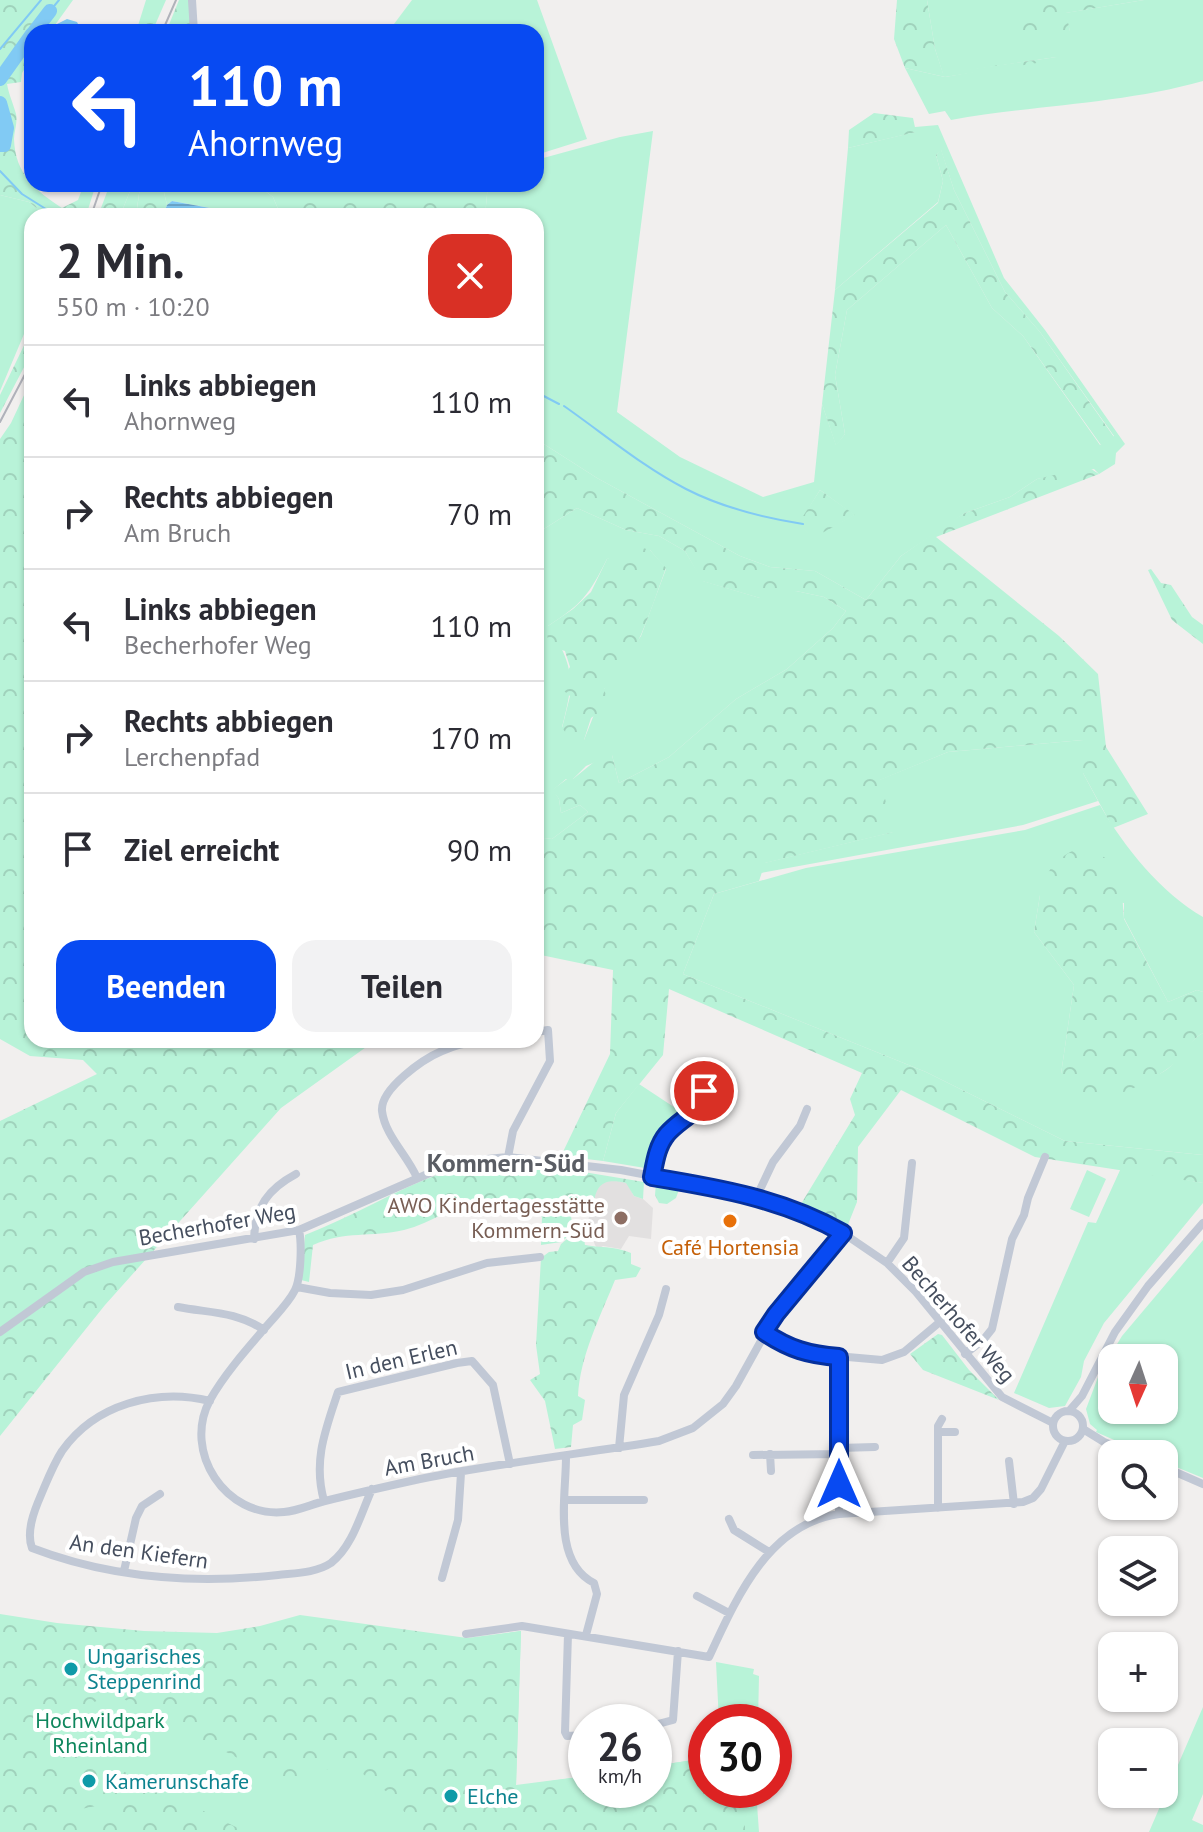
<!DOCTYPE html>
<html lang="de">
<meta charset="utf-8">
<style>
:root{--surface:#fff;--page:#f2f2f3;--text:#2b2b33;--muted:#7c7c81;--line:#e1e1e2;--accent:#084af2}
body{margin:0;font-family:"PT Sans",sans-serif;background:var(--page);color:var(--text);height:100vh;display:flex;flex-direction:column;font-size:30px;white-space:nowrap}
*{box-sizing:border-box;margin:0}
p{font-size:26px;color:var(--muted)}
.icon{flex:none;width:44px;height:44px;fill:none;stroke:currentColor;stroke-width:2;stroke-linecap:round;stroke-linejoin:round}
.map{position:relative;flex:1;overflow:hidden}
.sheet{position:absolute;left:24px;top:208px;width:520px;height:840px;display:flex;flex-direction:column;background:var(--surface);border-radius:24px;box-shadow:0 2px 6px #0004}
.sheet>*{flex:none}
.top-card{position:absolute;left:24px;top:24px;width:520px;height:168px;border-radius:24px;box-shadow:0 2px 6px #0004;background:#084af2;color:#fff;overflow:hidden}
.needle{width:52px;rotate:183deg}
.controls{position:absolute;left:1098px;top:1344px;display:grid;gap:16px}
.controls a{display:grid;place-items:center;width:80px;height:80px;border-radius:16px;background:var(--surface);box-shadow:0 2px 6px #0004;font-size:40px}
.speed{position:absolute;left:568px;top:1704px;display:flex;gap:16px;font-size:40px;font-weight:700;text-align:center}
.speed>*{display:grid;place-content:center;width:104px;height:104px;border-radius:50%;background:var(--surface);box-shadow:0 2px 6px #0004;line-height:1}
.speed small{font-size:20px;font-weight:400}
.speed .limit{border:12px solid #d22;background:#fff;color:#111}
.pin{position:absolute;display:grid;place-items:center;width:68px;height:68px;color:#fff;margin:-34px;border:4px solid #fff;border-radius:50%;box-shadow:0 2px 8px #0007}
.me{position:absolute;width:88px;margin:-44px;rotate:0deg;stroke-linejoin:round;filter:drop-shadow(0 0 6px #0008)}
.turn{display:flex;align-items:center;gap:28px;height:168px;padding:0 32px;font-size:36px}
.turn .icon{width:104px;height:104px;stroke-width:2.5}
.turn b{display:block;font-size:56px;line-height:68px}
.round{display:grid;place-items:center;flex:none;width:84px;height:84px;border-radius:24px;background:var(--page)}
.headline{display:flex;align-items:center;justify-content:space-between;height:136px;padding:0 32px}
h1{font-size:48px;font-weight:700;line-height:60px}
.action{display:flex;gap:16px;margin-top:auto;padding:16px 32px}
.action a{flex:1;height:92px;border-radius:24px;background:var(--accent);color:#fff;font-size:32px;font-weight:700;line-height:92px;text-align:center}
.action a+a{background:var(--page);color:var(--text)}
ul{padding:0;list-style:none}
li{display:flex;align-items:center;gap:24px;height:112px;padding:0 32px;border-top:2px solid var(--line)}
li div{flex:1}
li b{display:block;font-size:30px}
li em{font-style:normal}
.map>svg:first-child{display:block}
.education{fill:#e2e0e0}
.green{fill:#b8f3d8;fill-rule:evenodd}
.forest{fill:url(#forest-crowns)}
.water{fill:url(#water-rules)}
.lines{fill:none;stroke-linecap:round;stroke-linejoin:round}
.stream{stroke:#81caf4;stroke-width:2}
.river{stroke:#81caf4;stroke-width:14}
.street{stroke:#c1c8d5;stroke-width:8}
.rail{stroke:#b0b2ba;stroke-width:2}
.route-casing{stroke:#05309d;stroke-width:20}
.route{stroke:#084af2;stroke-width:14}
.education-dot{fill:#8d6e63;stroke:#fff;stroke-width:3}
.food-dot{fill:#e8710a;stroke:#fff;stroke-width:3}
.culture-dot{fill:#0f9aa8;stroke:#fff;stroke-width:3}
.labels{text-anchor:middle;dominant-baseline:central;stroke-width:8;stroke-linejoin:round;paint-order:stroke}
.education-label{font-size:22px;fill:#785e54;stroke:#fff;text-anchor:end}
.street-label{font-size:22px;fill:#454e5e;stroke:#fff}
.food-label{font-size:22px;fill:#c56008;stroke:#fff}
.culture-label{font-size:22px;fill:#0d838f;stroke:#fff;text-anchor:start}
.park-label{font-size:22px;fill:#0e865d;stroke:#fff}
.quarter-label{font-size:26px;font-weight:bold;fill:#5a5d64;stroke:#fff}
</style>
<div class="map">
<svg width="1203" height="1832" viewBox="0 0 1203 1832">
<defs>
<pattern id="forest-crowns" width="20" height="18" patternUnits="userSpaceOnUse" patternTransform="scale(2)"><rect width="20" height="18" fill="#b8f3d8"/><path d="M2 6a3 3 0 1 1 6 0M12 15a3 3 0 1 1 6 0" fill="none" stroke="#a0d2bc"/></pattern>
<pattern id="water-rules" width="6" height="5" patternUnits="userSpaceOnUse" patternTransform="scale(2)"><rect width="6" height="5" fill="#81caf4"/><path d="M0 2.5h6" fill="none" stroke="#6ba6c9"/></pattern>
</defs>
<rect width="100%" height="100%" fill="#f1efee"/>
<path class="education" d="M605,1178L627,1183L634,1196L643,1199L653,1208L651,1239L629,1236L621,1249L603,1246L598,1249L595,1245L588,1224L592,1193Z"/>
<path class="green" d="M412,0H537L587,139L536,155V32H388Z
M927,0H1019V20L1070,31L1065,13L1144,0H1203V81C1122,104 1034,105 951,120L945,111L929,114L905,68L945,77L1057,57L943,74L935,49Z
M938,125L1004,278L1045,330L1125,444L1116,453L1115,464L1099,474L1094,469L1037,479L1010,497L965,513L901,556L866,600L815,571L770,567L740,556L597,478L536,439V216H485L488,184H536V160L620,137L653,131L617,412L680,457L763,497L814,482L822,404L836,445L845,434L835,375L847,310L946,225L992,308L1023,336L1100,445L1114,436L1040,332L1005,292L954,190L941,150L936,155L943,181L938,202L835,290L848,148L915,132V127ZM820,490L854,515L813,537L799,524Z
M162,184H256L273,197L281,216H254L172,201L167,205Z
M132,186H140L136,216H120Z
M0,195L29,202L46,216H32V315L0,391Z
M577,508L626,530L659,536L685,551L703,581L760,598L796,591L824,597L846,611L833,628L787,669L736,699L669,757L619,783L612,755L586,766L573,779H566L553,790L559,799L561,813L580,805L588,812L552,839L536,837V534ZM650,550L666,569L641,636L604,689L584,740L562,727C574,681 575,666 548,626C582,604 589,595 607,559Z
M1083,740V773L1098,801L1023,825L761,873L764,863L893,832L879,780L948,752Z
M1100,805C1124,847 1161,893 1203,917V992L1197,990L1168,1002L1124,918V903L1040,895L1034,932L1074,985L1061,1074C1077,1074 1146,1080 1157,1075C1179,1066 1185,1043 1203,1033V1155L1065,1141L926,1072L683,974L714,894L806,868L1025,830Z
M639,1084L683,1113L660,1135L645,1168L603,1161L616,1113Z
M1121,1168L1203,1183V1203L1104,1323L1084,1361L1081,1377L1065,1406L1049,1408L1014,1393L1088,1222L1096,1223Z
M1087,1170L1106,1179L1089,1217L1070,1209Z
M583,1222L585,1247L570,1248L568,1223Z
M1203,1240V1478L1164,1462V1454H1146L1096,1432L1097,1430L1090,1424L1086,1409L1100,1372L1122,1336ZM1112,1358H1164V1410H1112Z
M58,1630L462,1640L521,1631L516,1785L586,1776V1790H654V1766L706,1758V1790L737,1832H0Z
M716,1662L754,1669L753,1674L759,1676L758,1722H719Z
M1203,1707V1794L1192,1820L1203,1825V1832H1149Z
M745,1790H756L759,1832H745Z"/>
<path class="forest" d="M0,0H73L50,32H32V58L22,73L21,82L7,84C9,95 13,103 16,114C18,122 14,131 14,139C15,174 36,191 62,208L78,200L84,184H96L86,216H46L29,202L0,195Z
M146,0H166L152,32H136Z
M179,0H189L191,32H166Z
M897,0H927L935,49L943,73L1058,57L1056,60L945,77L905,68L894,39Z
M1019,0H1144L1066,13L1070,31L1024,37L1019,20Z
M874,113L913,118L916,132L848,148L849,130Z
M941,149L954,190L1005,292L1040,332L1114,437L1101,445L1023,336L992,308L946,225L847,310L835,375L845,434L836,446L822,404L835,290L938,203L943,181L936,155Z
M110,184H162L167,205L163,216H136L140,187L132,186L120,216H98Z
M256,184H488L485,216H281L273,197Z
M32,329V352L0,413V395Z
M32,378V429L24,443L32,452V1040H376L281,1108L105,1305L0,1436V1121L97,1074L83,1060L30,1056L0,1039V439L11,423Z
M536,439L597,478L740,556L770,567L815,571L866,600L901,556L948,523L965,513L1010,497L1037,479L1088,467L1099,474L936,537L1059,636L1098,674L1106,747L1148,814L1113,828L1083,773V740L948,752L880,780L894,832L765,863L759,881L714,894L683,974L926,1072L1065,1141L1203,1155V1183L1035,1157L901,1090L858,1147L857,1202L847,1227L801,1204L855,1115L850,1099L862,1073L669,989L663,1055L616,1113L603,1161L561,1156L610,1054L613,970L536,954V837L552,839L588,812L580,805L561,813L559,799L552,790L567,779H573L605,753L612,755L619,783L669,757L736,699L787,669L833,628L846,611L824,597L796,591L780,604L702,581L685,551L659,536L626,530L577,508L536,534Z
M820,490L855,515L813,538L798,524Z
M636,546L650,550L666,568C654,600 633,672 604,689L609,705L591,718L584,740L578,747L562,728L570,696L558,686L570,667L565,651L547,645L548,626L573,609L591,592L607,559Z
M1151,569L1161,583L1171,585L1192,617L1203,625V644L1172,620L1148,570Z
M1078,848L1093,851L1109,860L1121,880L1124,919L1168,1002L1197,990L1203,992V1033C1192,1039 1190,1047 1182,1056C1167,1074 1108,1107 1085,1095C1077,1090 1068,1081 1061,1074L1074,985L1034,932L1040,895L1037,894C1046,872 1056,858 1078,848Z
M503,1164L547,1166L644,1182L643,1199L634,1196L626,1183C608,1179 597,1181 594,1202L580,1205L571,1216L573,1232L561,1242L541,1245L542,1217L539,1213C523,1213 509,1204 492,1203C459,1199 434,1223 404,1230C371,1238 346,1230 313,1245L309,1282L301,1280L305,1235C352,1217 395,1190 442,1173C462,1166 483,1166 503,1164Z
M656,1183L680,1187L676,1198L667,1204L659,1203L655,1195Z
M567,1239C593,1251 606,1243 631,1253V1264L641,1268L636,1277L615,1280C600,1317 580,1356 578,1396L585,1400L582,1420L573,1425L571,1447L555,1449L545,1401L530,1380L540,1374L536,1345L541,1258L549,1252L558,1251L561,1244Z
M938,1334L942,1335L969,1370L999,1400L923,1370L910,1354Z
M0,1614L57,1623L144,1631L217,1633L260,1626L300,1615L467,1638L521,1631L516,1786L586,1776V1790H654V1766L706,1758V1790H745V1832H409L411,1822L395,1798L347,1762L288,1784L114,1694L52,1719L68,1744L246,1832H97L106,1804L76,1810L77,1832H0Z"/>
<path class="water" d="M67,19L77,22L82,32H54L57,24Z
M172,201L226,211L227,216H163L167,205Z"/>
<g class="lines">
<path class="stream" d="M50,11L59,0
M0,49L41,0
M0,171L22,194L57,216
M536,392L559,404
M564,406C604,434 643,467 686,489C721,507 765,518 803,524"/>
<path class="river" d="M34,32L50,11
M0,79L32,34
M0,103L7,128L4,145H0"/>
<path class="street" d="M192,0L194,32
M508,1157L513,1131L550,1061L548,1030L536,1032
M652,1177C654,1162 657,1146 667,1134C682,1117 697,1115 704,1091
M417,1178C408,1156 385,1136 382,1111C380,1089 423,1059 442,1051C455,1045 470,1042 484,1040
M757,1196L773,1162L800,1126L807,1109
M299,1230C302,1244 301,1278 295,1290C288,1304 275,1316 265,1328C246,1350 224,1375 210,1400C182,1452 226,1518 284,1512C298,1511 312,1504 325,1501C357,1493 388,1486 420,1479C499,1463 580,1454 659,1441L693,1428L723,1404L736,1386L776,1314L843,1233
M254,1239C255,1207 268,1189 296,1174
M887,1263L904,1238L912,1163
M297,1287L330,1293L371,1295L403,1290L487,1263L540,1257
M178,1307C209,1313 236,1311 264,1330
M0,1332L84,1272L113,1262L299,1230L439,1169L466,1161L508,1157L621,1170L757,1196L822,1221L843,1233L887,1263L916,1292L1002,1397L1053,1423
M764,1332L785,1346L802,1353L882,1360L904,1352L941,1321
M965,1354L984,1339L992,1329L1012,1239L1024,1215L1028,1198L1045,1157
M839,1357V1514
M210,1401C156,1388 95,1404 62,1451C53,1465 47,1481 41,1495C34,1511 26,1532 32,1548C110,1578 195,1584 278,1575C295,1573 316,1573 331,1563C353,1546 361,1513 372,1489
M1069,1411L1082,1396L1115,1332L1148,1286L1203,1223
M1053 1426a15 15 0 1 1 30 0a15 15 0 1 1-30 0Z
M1083,1429L1104,1442L1133,1454
M938,1432H955
M619,1448L624,1395L659,1315L666,1289
M839,1448L875,1447
M770,1454L771,1471
M753,1455L839,1454
M566,1457C566,1497 552,1562 594,1583L597,1594L586,1635
M1009,1461L1014,1504
M1164,1467L1203,1484
M566,1500H644
M324,1501C313,1461 325,1431 338,1392L457,1363L472,1361L493,1385L510,1464
M938,1508V1426L942,1419
M729,1519L734,1530L769,1552
M124,1571L136,1518L142,1506L160,1494
M442,1578L458,1520L461,1473
M697,1596L729,1613
M466,1634L522,1626L709,1657C736,1599 768,1524 839,1514L1023,1502L1033,1498L1041,1489L1065,1441
M568,1634L565,1732L567,1736L586,1735
M654,1725L673,1720L678,1651
M654,1725L660,1761"/>
<path class="rail" d="M162,32L176,0
M91,216L102,184
M0,422L32,361"/>
</g>
<g class="lines">
<g class="route-casing">
<path id="route" d="M704,1091C698,1115 682,1117 667,1134C657,1146 655,1162 652,1177C719,1188 783,1199 843,1233L776,1314L764,1332C789,1349 809,1355 839,1357V1484"/>
</g>
<use href="#route" class="route"/>
</g>
<circle class="education-dot" cx="621" cy="1218" r="8"/>
<circle class="food-dot" cx="730" cy="1221" r="8"/>
<g class="culture-dot">
<circle cx="71" cy="1669" r="8"/>
<circle cx="89" cy="1781" r="8"/>
<circle cx="451" cy="1796" r="8"/>
</g>
<g class="labels">
<g class="education-label">
<text x="605" y="1205">AWO Kindertagesstätte<tspan x="605" dy="25">Kommern-Süd</tspan></text>
</g>
<g class="street-label">
<text transform="translate(217 1224) rotate(-10)">Becherhofer Weg</text>
<text transform="translate(959 1319) rotate(49)">Becherhofer Weg</text>
<text transform="translate(401 1359) rotate(-13)">In den Erlen</text>
<text transform="translate(429 1460) rotate(-10)">Am Bruch</text>
<text transform="translate(139 1551) rotate(8)">An den Kiefern</text>
</g>
<g class="food-label">
<text x="730" y="1247">Café Hortensia</text>
</g>
<g class="culture-label">
<text x="87" y="1656">Ungarisches<tspan x="87" dy="25">Steppenrind</tspan></text>
<text x="105" y="1781">Kamerunschafe</text>
<text x="467" y="1796">Elche</text>
</g>
<g class="park-label">
<text x="100" y="1720">Hochwildpark<tspan x="100" dy="25">Rheinland</tspan></text>
</g>
<g class="quarter-label">
<text x="506" y="1162">Kommern-Süd</text>
</g>
</g>
</svg>
<div class="controls">
<a><svg class="needle" viewBox="-14 -14 28 28"><path d="M0-13l5 13h-10z" fill="#e53935"/><path d="M0 13l5-13h-10z" fill="#7c7c81"/></svg></a>
<a><svg class="icon" aria-label="search" viewBox="0 0 24 24"><circle cx="10" cy="10" r="6"/><path d="M15 15l6 6"/></svg></a>
<a><svg class="icon" aria-label="layers" viewBox="0 0 24 24"><path d="M12 4l9 5-9 5-9-5zM3 14l9 5 9-5"/></svg></a>
<a>+</a>
<a>−</a>
</div>
<div class="speed"><div>26<small>km/h</small></div><div class="limit">30</div></div>
<div class="pin" style="left:704px;top:1091px;background:#d93025"><svg class="icon" aria-label="arrive" viewBox="0 0 24 24"><path d="M6 21V4h12l-3 4 3 4H6"/></svg></div>
<svg class="me" style="left:839px;top:1484px" viewBox="-20 -20 40 40"><path d="M0-17L14 15 0 8-14 15z" fill="#084af2" stroke="#fff" stroke-width="4"/></svg>
<div class="top-card">
<div class="turn"><svg class="icon" aria-label="left" viewBox="0 0 24 24"><path d="M17 20v-9H6M10 6l-5 5 5 5"/></svg><div><b>110 m</b>Ahornweg</div></div>
</div>
<section class="sheet">
<div class="headline"><div><h1>2 Min.</h1><p>550 m · 10:20</p></div><a class="round" style="background:#d93025;color:#fff"><svg class="icon" aria-label="close" viewBox="0 0 24 24"><path d="M6 6l12 12M18 6L6 18"/></svg></a></div>
<ul>
<li><svg class="icon" aria-label="left" viewBox="0 0 24 24"><path d="M17 20v-9H6M10 6l-5 5 5 5"/></svg><div><b>Links abbiegen</b><p>Ahornweg</p></div><em>110 m</em></li>
<li><svg class="icon" aria-label="right" viewBox="0 0 24 24"><path d="M7 20v-9h11M14 6l5 5-5 5"/></svg><div><b>Rechts abbiegen</b><p>Am Bruch</p></div><em>70 m</em></li>
<li><svg class="icon" aria-label="left" viewBox="0 0 24 24"><path d="M17 20v-9H6M10 6l-5 5 5 5"/></svg><div><b>Links abbiegen</b><p>Becherhofer Weg</p></div><em>110 m</em></li>
<li><svg class="icon" aria-label="right" viewBox="0 0 24 24"><path d="M7 20v-9h11M14 6l5 5-5 5"/></svg><div><b>Rechts abbiegen</b><p>Lerchenpfad</p></div><em>170 m</em></li>
<li><svg class="icon" aria-label="arrive" viewBox="0 0 24 24"><path d="M6 21V4h12l-3 4 3 4H6"/></svg><div><b>Ziel erreicht</b></div><em>90 m</em></li>
</ul>
<div class="action"><a>Beenden</a><a>Teilen</a></div>
</section>
</div>
